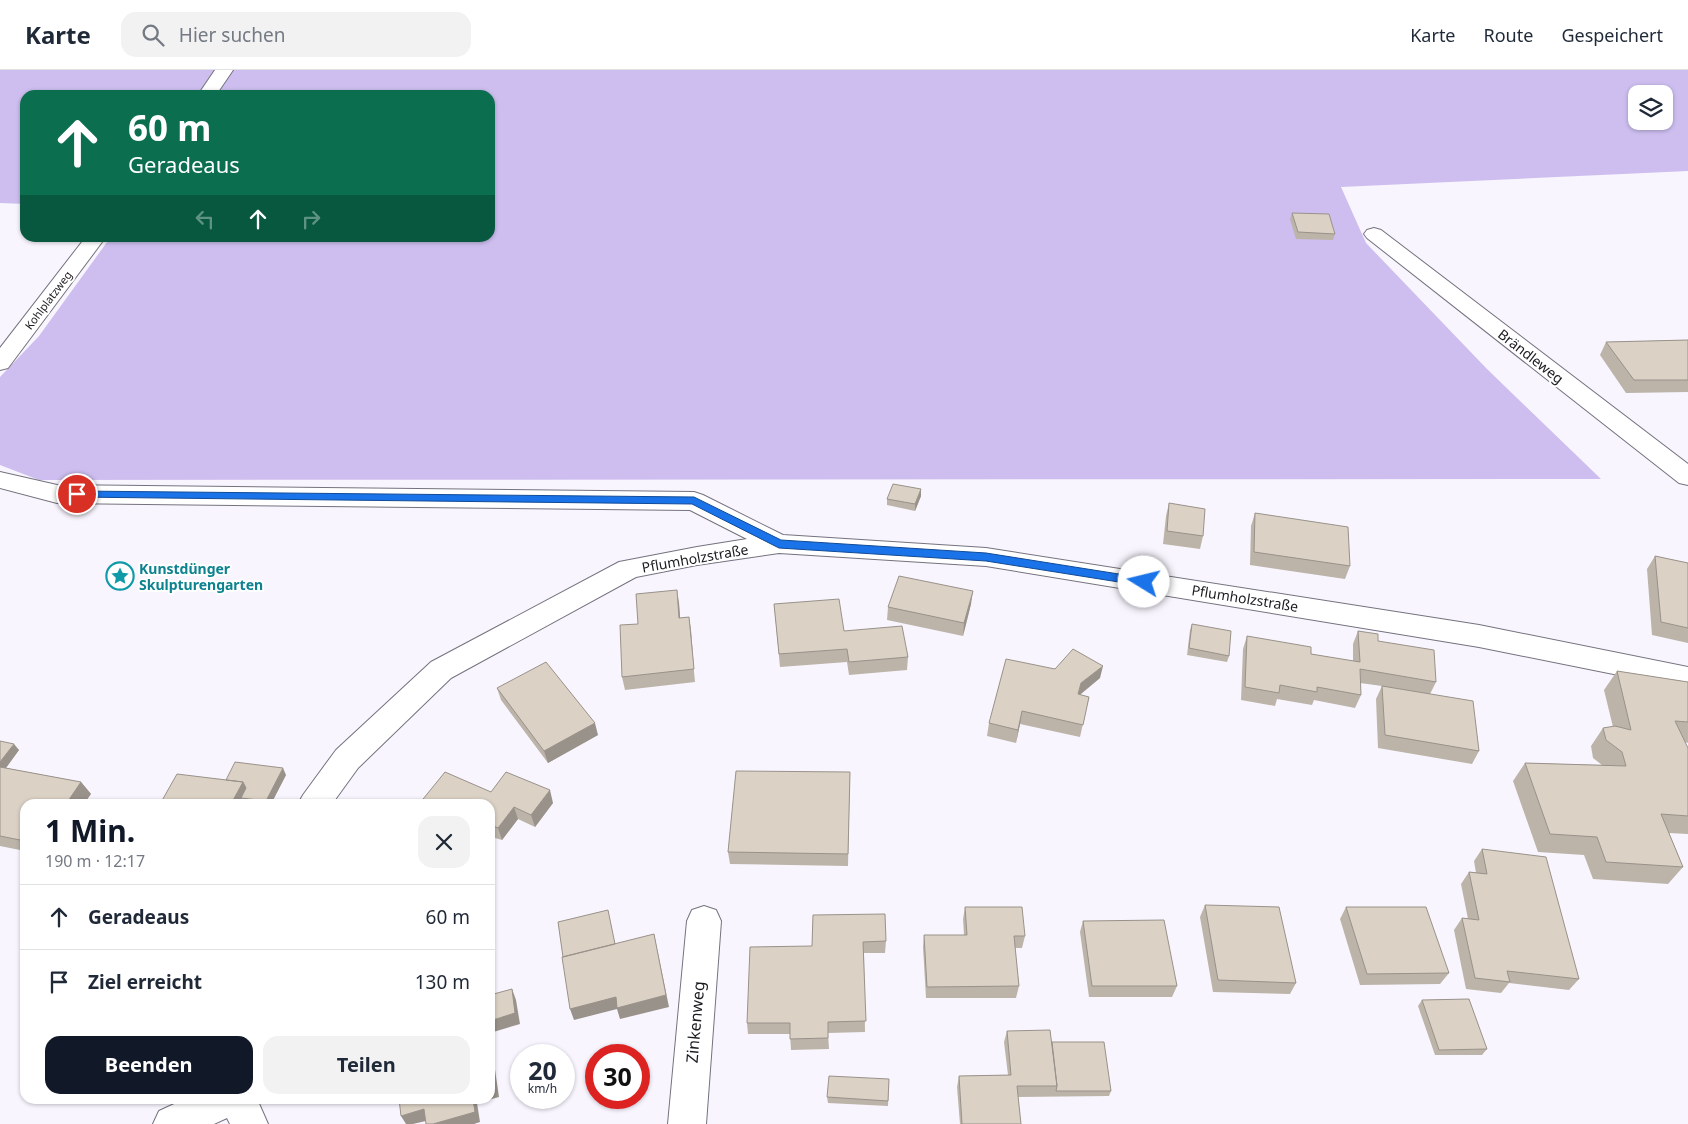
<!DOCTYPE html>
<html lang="de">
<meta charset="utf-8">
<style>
:root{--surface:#fff;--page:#f2f2f3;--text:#1f2937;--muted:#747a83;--line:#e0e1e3;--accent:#111827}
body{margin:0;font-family:"Noto Sans",sans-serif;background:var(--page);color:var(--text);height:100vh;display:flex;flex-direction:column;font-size:19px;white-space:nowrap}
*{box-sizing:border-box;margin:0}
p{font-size:16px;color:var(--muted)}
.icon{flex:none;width:28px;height:28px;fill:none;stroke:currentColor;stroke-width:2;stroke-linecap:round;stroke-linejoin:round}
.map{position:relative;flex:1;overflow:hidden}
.details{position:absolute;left:20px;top:729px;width:475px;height:305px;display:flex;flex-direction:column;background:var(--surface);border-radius:15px;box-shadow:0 1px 4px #0004}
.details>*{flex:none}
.banner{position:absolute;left:20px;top:20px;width:475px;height:152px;border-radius:15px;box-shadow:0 1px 4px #0004;background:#0b6e4f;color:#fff;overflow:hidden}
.fabs{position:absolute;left:1628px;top:15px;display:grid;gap:10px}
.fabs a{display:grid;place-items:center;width:45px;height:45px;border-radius:10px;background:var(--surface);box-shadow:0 1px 4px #0004;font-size:25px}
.speed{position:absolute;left:510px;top:974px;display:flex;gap:10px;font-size:25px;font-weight:700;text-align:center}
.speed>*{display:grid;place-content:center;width:65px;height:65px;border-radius:50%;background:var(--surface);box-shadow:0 1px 4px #0004;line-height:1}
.speed small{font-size:12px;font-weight:400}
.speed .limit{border:8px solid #d22;background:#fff;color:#111}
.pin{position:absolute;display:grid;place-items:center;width:42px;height:42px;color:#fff;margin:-21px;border:2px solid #fff;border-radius:50%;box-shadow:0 1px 5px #0007}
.me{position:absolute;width:55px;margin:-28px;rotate:279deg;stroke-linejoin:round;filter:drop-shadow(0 0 4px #0008)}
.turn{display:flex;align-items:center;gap:18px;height:105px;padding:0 25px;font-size:22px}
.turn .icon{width:65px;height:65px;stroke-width:2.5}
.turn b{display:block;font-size:35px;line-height:42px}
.lanes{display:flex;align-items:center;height:48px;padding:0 25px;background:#0003;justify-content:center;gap:25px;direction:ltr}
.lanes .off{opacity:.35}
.round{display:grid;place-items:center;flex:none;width:52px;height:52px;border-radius:15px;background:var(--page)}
.summary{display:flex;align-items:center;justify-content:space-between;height:85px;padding:0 25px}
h1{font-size:30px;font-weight:700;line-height:38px;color:var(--accent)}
.cta{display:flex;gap:10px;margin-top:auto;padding:10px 25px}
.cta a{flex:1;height:58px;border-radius:15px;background:var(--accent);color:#fff;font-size:20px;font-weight:700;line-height:58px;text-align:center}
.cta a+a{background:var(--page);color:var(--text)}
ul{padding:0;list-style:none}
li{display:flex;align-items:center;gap:15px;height:65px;padding:0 25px;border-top:1px solid var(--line)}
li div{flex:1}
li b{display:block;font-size:19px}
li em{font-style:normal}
header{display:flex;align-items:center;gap:30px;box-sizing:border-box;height:70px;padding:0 25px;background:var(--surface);border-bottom:1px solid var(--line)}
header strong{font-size:24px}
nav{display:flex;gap:28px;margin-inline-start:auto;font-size:18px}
.search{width:350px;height:45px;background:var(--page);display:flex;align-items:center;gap:12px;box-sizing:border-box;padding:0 18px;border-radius:15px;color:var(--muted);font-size:19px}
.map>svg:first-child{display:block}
.green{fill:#cdbeef;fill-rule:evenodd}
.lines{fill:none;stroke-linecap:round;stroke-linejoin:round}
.minor-casing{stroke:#75727f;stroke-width:2}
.minor{fill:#fff;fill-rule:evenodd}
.wall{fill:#bcb4a9}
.shaded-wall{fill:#99928a}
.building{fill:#dbd1c5;stroke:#99928a}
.route{fill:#1a73e8;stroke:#114b97}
.labels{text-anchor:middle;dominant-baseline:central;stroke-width:4;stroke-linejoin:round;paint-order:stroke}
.far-street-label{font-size:11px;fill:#1c1a1f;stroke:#fff}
.street-label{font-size:14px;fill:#1c1a1f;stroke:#fff}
.culture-label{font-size:14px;font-weight:bold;fill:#0d838f;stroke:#fff;text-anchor:start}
.near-street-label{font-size:16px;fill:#1c1a1f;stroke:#fff}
</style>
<header>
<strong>Karte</strong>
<div class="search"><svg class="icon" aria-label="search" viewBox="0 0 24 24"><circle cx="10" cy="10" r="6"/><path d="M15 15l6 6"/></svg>Hier suchen</div>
<nav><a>Karte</a><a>Route</a><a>Gespeichert</a></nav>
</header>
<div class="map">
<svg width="1688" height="1054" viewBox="0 0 1688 1054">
<rect width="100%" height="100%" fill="#f8f5fe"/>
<path class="green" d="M0,0H1688V101L1341,117L1366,173L1487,299L1601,409L39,410L0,395V307L39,266L110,168H490V25H25V134L0,133ZM1636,24H1664V51H1636Z"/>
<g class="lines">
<g class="minor-casing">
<path id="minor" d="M215,0H233L216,25H198Z
M1374,158L1381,160L1688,394V415L1679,413L1367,168L1364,164L1367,160Z
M85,168H105L8,298L0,300V278Z
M0,402L57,415L694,422L703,425L783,465L986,478L1479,555L1688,597V619L1479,577L986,496L779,483L697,495L636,507L451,608L358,698L332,734H298L303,725L336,680L431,592L619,492L697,477L747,469L690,440L57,433L0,418Z
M704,836L716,840L721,851L706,1054H668L687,851L692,840Z
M185,1029H257L268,1054H230L227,1048L214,1054H153L159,1041Z"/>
</g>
<use href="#minor" class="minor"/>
</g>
<path class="wall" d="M1292,143L1335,164L1333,170L1296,169L1290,149Z
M1688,270V322L1626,323L1600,285L1606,272Z
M921,419V426L915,441L887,435V429Z
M1169,433L1203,466L1200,479L1163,474L1166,446Z
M1255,443L1350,496L1345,509L1250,495L1251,456Z
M1655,486L1688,493V573L1652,565L1647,499Z
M679,533L680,548L689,547L695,612L625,620L622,607L638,554Z
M774,534L844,561L908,587L907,600L849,605L847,592L780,597Z
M971,534L963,566L887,550L888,537Z
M1192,554L1229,586L1227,592L1187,585L1190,560Z
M1358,561L1378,571L1436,612L1430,624L1479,681L1472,694L1378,678L1376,629L1382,616L1360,613L1361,625L1355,638L1314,630L1312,635L1277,629L1275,636L1241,630L1243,579L1247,566L1311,584L1353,591V574Z
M1617,601L1688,612V673L1685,672L1688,678V764L1669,763L1683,797L1668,814L1593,809L1584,785L1538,782L1513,711L1525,693L1602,695L1593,688L1591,676L1603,658L1613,657L1604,620Z
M1100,608L1080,625L1089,627L1080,667L1020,654L1016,673L987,666L989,653Z
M497,618L598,665L548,693L501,630Z
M0,671L19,680L6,698L81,712L91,724L25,734V781L0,776Z
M850,702L848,796L730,794L728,782Z
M286,705L271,734H160L226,710Z
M491,722L553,733L535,757L518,749L502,770L495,768L490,774Z
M1482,779L1579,909L1569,920L1509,913L1501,923L1466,919L1454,860L1462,848L1468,849L1461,814L1469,802L1476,803L1474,791Z
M1205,835L1296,913L1290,924L1213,922L1200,847Z
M965,837L1025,866L1022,878H1015L1019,916L1016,928H926L923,877L924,865H964L963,849Z
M1346,837L1449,903L1440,914L1360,915L1340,849Z
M813,845L886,871L885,883H864L865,962L828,963L829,979L791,980L790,964H748L747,953L812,876Z
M1083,851L1177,916L1172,927H1089L1080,862Z
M1422,930L1487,979L1482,985H1435L1418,936Z
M1007,961L1052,972L1111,1021L1109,1026L1018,1027L1021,1054H960L957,1017L959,1006L1008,1005L1004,972Z
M889,1009L888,1036L828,1033L827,1027Z"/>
<path class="shaded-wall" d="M921,419V426L915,441V434Z
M677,520L679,533L681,561L679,548Z
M973,521L971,534L963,566L964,553Z
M689,547L691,560L695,612L694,599Z
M1103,596L1100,608L1078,626L1081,613Z
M1022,641L1020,654L1016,673L1018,660Z
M595,653L598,665L548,693L544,681Z
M14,674L19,680L0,706V692Z
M283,698L286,705L271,734H268L266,731Z
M81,712L91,724L84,734H66Z
M243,712L250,725L241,728L245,734H231Z
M550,720L553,733L535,757L531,745Z
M514,737L518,749L502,770L498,758Z
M491,755L495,768L490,774V756Z
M654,864L669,937L620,949L617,939L574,950L570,939Z
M512,919L516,930L520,954L490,963V951Z
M490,965L499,1027L477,1033L480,1052L474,1054H433L473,1029H490Z
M424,1039L430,1050L413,1054H406L401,1046Z"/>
<path class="building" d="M1292,143L1329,144L1335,164L1298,162Z
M1688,270V310H1634L1606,272Z
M893,414L921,419L915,434L887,429Z
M1169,433L1205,439L1203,466L1167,461Z
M1255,443L1348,457L1350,496L1254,482Z
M1655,486L1688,493V558L1661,552Z
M899,506L973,521L964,553L888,537Z
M677,520L679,548L689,547L694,599L622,607L620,555L638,554L636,524Z
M839,529L844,561L902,556L908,587L849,592L847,579L779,584L774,534Z
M1192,554L1231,561L1229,586L1189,578Z
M1358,561L1378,564V571L1434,580L1436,612L1360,599L1361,625L1317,617V622L1280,615L1279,623L1245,617L1247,566L1311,577V584L1360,592Z
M1073,579L1103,596L1081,613L1078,624L1089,627L1083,655L1022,641L1018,660L989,653L1006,589L1055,599Z
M546,592L595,653L544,681L497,618Z
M1617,601L1688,612V652L1675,651L1688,678V746L1661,744L1683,797L1606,792L1597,767L1550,764L1525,693L1626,696L1622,682L1606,670L1603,658L1615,656L1631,660Z
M1382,616L1473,631L1479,681L1385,665Z
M0,671L14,674L0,692Z
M235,692L283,698L266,731L241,728L246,718L243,712L226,710Z
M0,697L81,712L66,734H25V771L0,766Z
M736,701L850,702L848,784L728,782Z
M445,702L491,722L506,702L550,720L531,745L514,737L498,758L491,755L490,756V734H419Z
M177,704L243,712L231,734H160Z
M1482,779L1546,787L1579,909L1507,901L1510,912L1475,908L1462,848L1479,850L1469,802L1487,804Z
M1205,835L1279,837L1296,913L1218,910Z
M965,837H1022L1025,866H1014L1019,916L927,917L924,865H967Z
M1346,837H1426L1449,903L1367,904Z
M608,840L615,874L563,887L558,852Z
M885,844L886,871L863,872L866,951L828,952V968L790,969V953H747L750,877L812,876L813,845Z
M1164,850L1177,916H1092L1083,851Z
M654,864L666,925L617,938L616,927L570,939L562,887Z
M512,919L515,943L490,951V925Z
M1469,929L1487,979L1439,980L1422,930Z
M1050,960L1057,1016H1017L1021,1054H962L959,1006L1011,1005L1007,961Z
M1052,972H1104L1111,1021H1056L1057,1016Z
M490,990L494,1016L490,1017Z
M829,1006L889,1009L888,1031L827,1027Z
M399,1029H473L475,1042L433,1054H426L424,1039L401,1046Z"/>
<path class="route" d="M77,421L694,427L781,470L986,483L1144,508L1150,512L1144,516L986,491L779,478L692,434L73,427L71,424L73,422Z"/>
<defs>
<g id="sight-ring" transform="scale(1.4375)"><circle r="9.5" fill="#fff" stroke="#0f9aa8" stroke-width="1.5"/><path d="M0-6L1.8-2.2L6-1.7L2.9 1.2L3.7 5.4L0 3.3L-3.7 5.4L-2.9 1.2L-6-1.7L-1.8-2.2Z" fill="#0f9aa8"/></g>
</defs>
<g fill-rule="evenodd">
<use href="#sight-ring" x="120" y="506"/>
</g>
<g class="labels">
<g class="far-street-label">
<text transform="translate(48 230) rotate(-53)">Kohlplatzweg</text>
</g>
<g class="street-label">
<text transform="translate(1531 286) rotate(38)">Brändleweg</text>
<text transform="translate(695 488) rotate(-10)">Pflumholzstraße</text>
<text transform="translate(1245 528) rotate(9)">Pflumholzstraße</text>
</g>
<g class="culture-label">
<text x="139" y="498">Kunstdünger<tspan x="139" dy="16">Skulpturengarten</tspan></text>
</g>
<g class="near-street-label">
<text transform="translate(695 952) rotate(-85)">Zinkenweg</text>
</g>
</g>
</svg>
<div class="fabs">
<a><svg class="icon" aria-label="layers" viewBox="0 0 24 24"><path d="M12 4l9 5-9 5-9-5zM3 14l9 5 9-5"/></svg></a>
</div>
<div class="speed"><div>20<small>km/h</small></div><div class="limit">30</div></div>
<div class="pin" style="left:77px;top:424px;background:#d93025"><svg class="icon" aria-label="arrive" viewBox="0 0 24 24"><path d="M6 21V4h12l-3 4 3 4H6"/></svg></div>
<svg class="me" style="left:1144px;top:512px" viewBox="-20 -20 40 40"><circle r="19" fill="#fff"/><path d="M0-13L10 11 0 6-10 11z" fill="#1a73e8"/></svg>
<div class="banner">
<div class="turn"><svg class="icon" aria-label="ahead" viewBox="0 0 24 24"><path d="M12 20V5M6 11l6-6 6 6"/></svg><div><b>60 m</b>Geradeaus</div></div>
<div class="lanes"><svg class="icon off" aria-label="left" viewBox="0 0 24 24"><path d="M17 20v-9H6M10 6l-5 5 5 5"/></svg><svg class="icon" aria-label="ahead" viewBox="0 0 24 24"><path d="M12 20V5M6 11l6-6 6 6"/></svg><svg class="icon off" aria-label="right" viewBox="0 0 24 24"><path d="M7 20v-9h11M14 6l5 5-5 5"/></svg></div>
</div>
<section class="details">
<div class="summary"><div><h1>1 Min.</h1><p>190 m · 12:17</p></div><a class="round"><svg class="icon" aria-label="close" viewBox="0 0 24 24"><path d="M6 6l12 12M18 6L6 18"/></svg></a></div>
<ul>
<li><svg class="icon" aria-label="ahead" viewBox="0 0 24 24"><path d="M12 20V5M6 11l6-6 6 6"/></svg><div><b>Geradeaus</b></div><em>60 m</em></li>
<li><svg class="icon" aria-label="arrive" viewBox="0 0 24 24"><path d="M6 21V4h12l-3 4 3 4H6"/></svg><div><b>Ziel erreicht</b></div><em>130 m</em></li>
</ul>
<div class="cta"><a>Beenden</a><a>Teilen</a></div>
</section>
</div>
